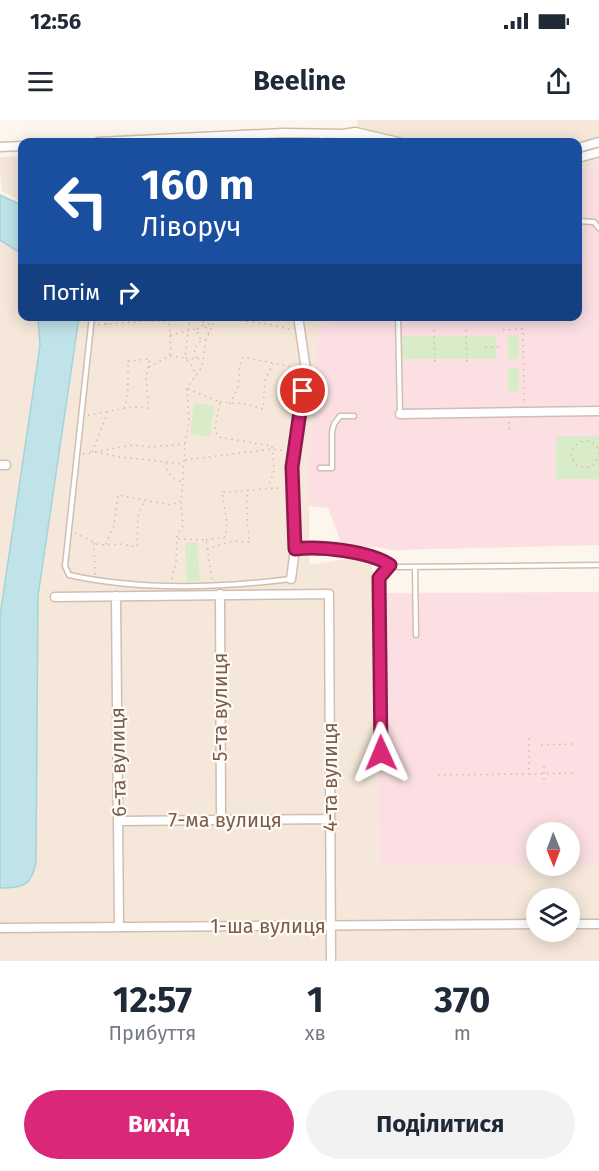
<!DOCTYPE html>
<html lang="uk">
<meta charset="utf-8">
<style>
:root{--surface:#fff;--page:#f2f2f3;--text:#1f2937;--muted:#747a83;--accent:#db2777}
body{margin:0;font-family:"Fira Sans",sans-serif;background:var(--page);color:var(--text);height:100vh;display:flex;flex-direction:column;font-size:22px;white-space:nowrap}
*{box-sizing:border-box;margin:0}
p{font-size:20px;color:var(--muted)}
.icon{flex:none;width:33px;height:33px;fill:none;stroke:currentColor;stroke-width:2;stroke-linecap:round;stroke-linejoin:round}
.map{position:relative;height:841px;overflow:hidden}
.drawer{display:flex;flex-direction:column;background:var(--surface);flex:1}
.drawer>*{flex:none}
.banner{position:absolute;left:18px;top:18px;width:564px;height:183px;border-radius:12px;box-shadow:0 3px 15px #0003;background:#1a4fa0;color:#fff;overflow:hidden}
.needle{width:39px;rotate:179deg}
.buttons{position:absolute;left:526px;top:702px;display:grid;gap:12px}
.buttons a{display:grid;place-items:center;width:54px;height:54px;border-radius:50%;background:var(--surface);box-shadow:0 3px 15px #0003;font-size:30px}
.pin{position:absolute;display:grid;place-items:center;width:51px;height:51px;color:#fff;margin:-26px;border:3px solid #fff;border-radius:50%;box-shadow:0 2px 6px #0007}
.me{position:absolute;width:66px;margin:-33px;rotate:359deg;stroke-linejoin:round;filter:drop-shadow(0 0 4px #0008)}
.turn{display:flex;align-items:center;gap:21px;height:126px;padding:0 24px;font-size:27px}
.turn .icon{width:78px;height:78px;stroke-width:2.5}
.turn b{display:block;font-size:42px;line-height:51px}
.then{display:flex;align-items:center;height:57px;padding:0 24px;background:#0003;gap:12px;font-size:22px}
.eta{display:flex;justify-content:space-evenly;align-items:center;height:102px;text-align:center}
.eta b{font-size:36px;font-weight:700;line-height:42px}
.button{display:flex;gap:12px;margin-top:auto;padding:12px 24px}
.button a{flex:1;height:69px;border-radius:36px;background:var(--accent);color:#fff;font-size:24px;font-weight:700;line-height:69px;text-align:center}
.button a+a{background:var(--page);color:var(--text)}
.status{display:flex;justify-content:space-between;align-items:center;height:42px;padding:0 30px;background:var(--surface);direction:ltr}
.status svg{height:16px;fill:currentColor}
header{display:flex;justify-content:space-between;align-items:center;height:78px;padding:0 24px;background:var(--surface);font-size:27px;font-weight:700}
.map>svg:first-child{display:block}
.residential{fill:#f5e8da;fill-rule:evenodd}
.medical{fill:#fbdfe3}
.green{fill:#d8ecc9}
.water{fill:#bfe3e8;stroke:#a5d3da;stroke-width:1.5}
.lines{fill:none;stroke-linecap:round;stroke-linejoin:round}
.service-casing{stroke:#d1beb0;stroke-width:7}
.minor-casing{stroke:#d1beb0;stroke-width:11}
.path{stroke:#d9b8a5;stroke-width:1.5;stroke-dasharray:1.5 4.5;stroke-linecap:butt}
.service{stroke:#fff;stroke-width:4}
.minor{stroke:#fff;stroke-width:8}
.route-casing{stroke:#8e194d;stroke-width:15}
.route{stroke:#db2777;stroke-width:10}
.labels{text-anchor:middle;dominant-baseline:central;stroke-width:4.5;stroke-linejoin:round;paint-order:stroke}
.street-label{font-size:20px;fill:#7a5c4d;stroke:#fffaf3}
</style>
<div class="status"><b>12:56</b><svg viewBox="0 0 49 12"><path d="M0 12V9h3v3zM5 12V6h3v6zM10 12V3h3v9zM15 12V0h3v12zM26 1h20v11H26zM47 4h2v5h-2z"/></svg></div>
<header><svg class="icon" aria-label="menu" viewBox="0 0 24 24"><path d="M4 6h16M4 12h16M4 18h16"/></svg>Beeline<svg class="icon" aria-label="share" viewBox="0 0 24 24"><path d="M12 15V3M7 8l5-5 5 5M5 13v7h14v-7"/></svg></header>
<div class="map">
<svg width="599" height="841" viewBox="0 0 599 841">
<rect width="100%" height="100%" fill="#fdf6ec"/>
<path class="residential" d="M357,0H599V45L578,50V22H356Z
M22,36V82L2,71L0,53V37Z
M0,120L22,134V196L38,197L40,225L0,496Z
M79,197H369L326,202L318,212L309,337V445L353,438H370L375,463L380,746L599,745V841H0V768H12L36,743L38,476ZM537,778H570V812H537Z"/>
<path class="medical" d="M599,45V425L391,430L378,427L343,428L328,388L308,386L309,337L318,212L326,202L369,196H578V50Z
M599,472V745H570V712H537V746H556H380L375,473Z"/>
<path class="green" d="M508,215H519V239H508Z
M402,216H496V239H402Z
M519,247V271L508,272V248Z
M194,283L214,286L210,317L190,314Z
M556,316H599V359H556Z
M197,422L200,461L187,462L185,423Z"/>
<path class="water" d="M0,75L22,85V134L0,120Z
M38,197H79L38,476L36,743C31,766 23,768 0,768V496L40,225Z"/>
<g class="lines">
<g class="service-casing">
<path id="service" d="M320,22L324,14
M578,101L594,102L599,108
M92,196L65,446L69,455C141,471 218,468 291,459
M398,196L400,293
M320,348H332V312L334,304L340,296H354
M295,429L309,427L374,436L398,447L599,445
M415,447L416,515
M381,633L379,458L390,445"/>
</g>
<g class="minor-casing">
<path id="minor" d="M343,14L370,22
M98,22L284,13L343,14L355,12L398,22
M0,27L22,26
M578,28L599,22
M578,38L599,32
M400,294L599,291
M0,345H6
M291,459L295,429L292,347L306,250L298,196
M220,474L221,699
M116,476L119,807
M55,477L329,474L331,841
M119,701L330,699
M570,804H599
M0,808L537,804"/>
</g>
<path class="path" d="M200,196L209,214
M190,197L185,238L202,239
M217,197L274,205L291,210
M106,204L117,196
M98,205L144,201H169L190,197
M197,209L204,205L212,204
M434,210L435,245
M466,210L467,245
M503,210L523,209L524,282
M170,215L196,209L201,220H205
M485,227H503
M170,236L185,238L192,246L196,256
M196,238L194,229L201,220
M149,247L169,236L171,231L169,198L171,196
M188,269L220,282L215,307L218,317L272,326L274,351L268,368
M220,282L246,284L263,289L265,260L273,244
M230,284L238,267L240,244L243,237L297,248
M88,295L132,287L149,288L146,257L150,239L128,241V269L125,288
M509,302V313
M92,332L108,292
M95,332L120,337L184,344
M83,334L133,325L151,327L185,324
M599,334C598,325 592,320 583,321L574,326L571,336L576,345L586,348L595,344L599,335
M185,340L272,329L285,331
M166,343L167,351L173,358L182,362
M75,413L99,425L120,424L137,427L138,396L145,379
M178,419L206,420L212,459
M206,420L225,417L227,404L222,372C243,372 263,368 283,368
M94,423L95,455
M106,424L114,405L118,375L171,385L180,381
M207,429L233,421L250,422L247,401V373
M172,459L176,441L177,415L183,406L181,387L185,324L189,299L187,268L202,247L206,220L217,196
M529,618V654L574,653
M541,625L573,624
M544,646V661
M438,655L529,654"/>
<use href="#service" class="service"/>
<use href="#minor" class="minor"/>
</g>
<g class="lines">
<g class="route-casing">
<path id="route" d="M303,271L292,347L295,429C320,426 369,431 390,445L379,458L381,633"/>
</g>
<use href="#route" class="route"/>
</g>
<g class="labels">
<g class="street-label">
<text transform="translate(220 587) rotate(-90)">5-та вулиця</text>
<text transform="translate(118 642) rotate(-91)">6-та вулиця</text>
<text transform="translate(330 657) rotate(-90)">4-та вулиця</text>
<text x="225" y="700">7-ма вулиця</text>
<text x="268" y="806">1-ша вулиця</text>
</g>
</g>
</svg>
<div class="buttons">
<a><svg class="needle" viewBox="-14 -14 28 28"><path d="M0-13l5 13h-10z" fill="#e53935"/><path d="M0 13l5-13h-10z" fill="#747a83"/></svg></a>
<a><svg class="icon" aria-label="layers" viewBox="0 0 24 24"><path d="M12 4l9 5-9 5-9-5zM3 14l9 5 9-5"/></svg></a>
</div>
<div class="pin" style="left:303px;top:271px;background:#d93025"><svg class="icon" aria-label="arrive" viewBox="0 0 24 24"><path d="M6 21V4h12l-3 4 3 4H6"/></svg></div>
<svg class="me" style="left:381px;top:633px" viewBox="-20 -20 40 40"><path d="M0-17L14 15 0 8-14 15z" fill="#db2777" stroke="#fff" stroke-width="4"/></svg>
<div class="banner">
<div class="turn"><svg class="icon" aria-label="left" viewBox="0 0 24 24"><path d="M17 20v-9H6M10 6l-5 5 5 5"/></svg><div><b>160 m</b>Ліворуч</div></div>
<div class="then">Потім<svg class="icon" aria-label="right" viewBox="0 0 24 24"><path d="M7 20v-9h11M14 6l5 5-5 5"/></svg></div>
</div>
</div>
<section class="drawer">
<div class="eta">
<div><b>12:57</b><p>Прибуття</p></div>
<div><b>1</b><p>хв</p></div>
<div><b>370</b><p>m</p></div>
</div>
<div class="button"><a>Вихід</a><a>Поділитися</a></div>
</section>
